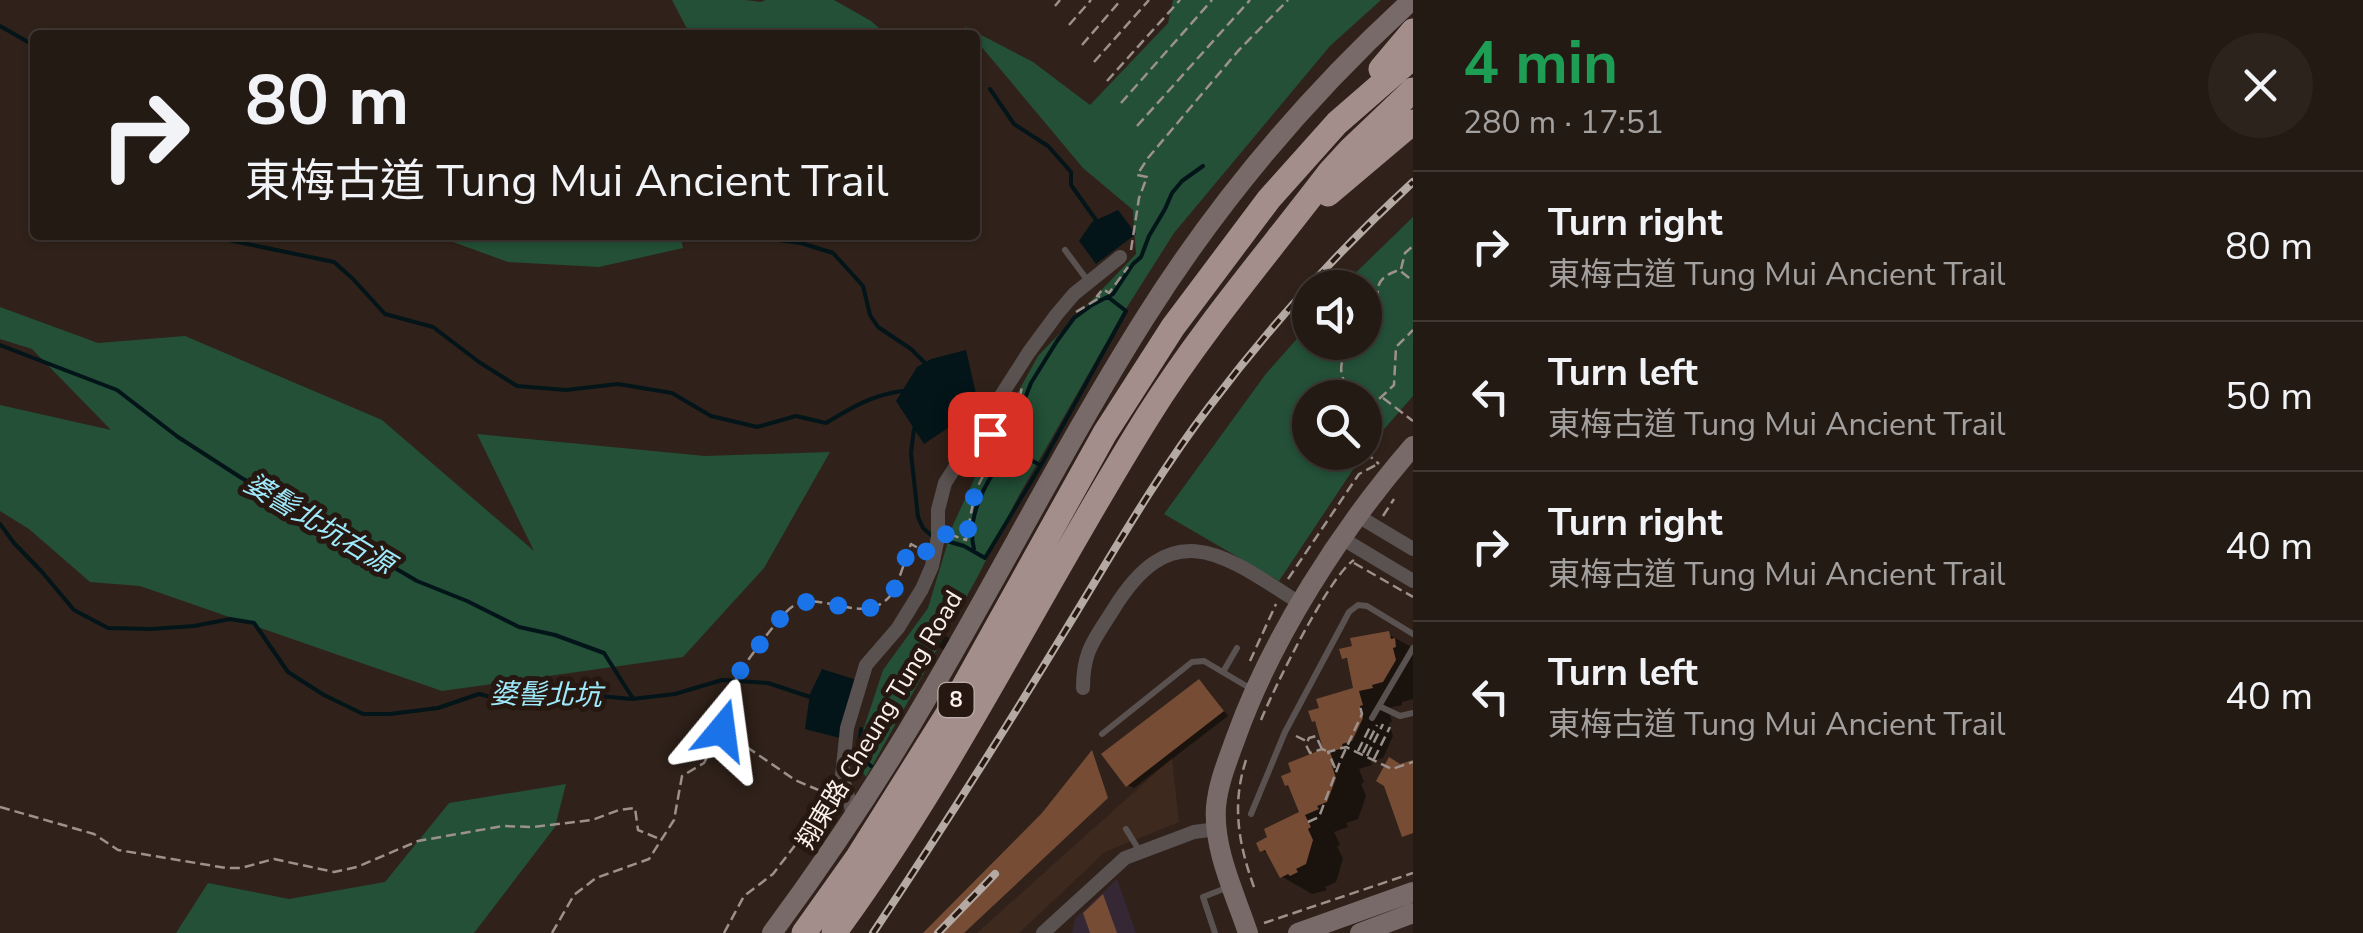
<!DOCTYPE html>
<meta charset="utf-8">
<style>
:root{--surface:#241a14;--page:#2c231d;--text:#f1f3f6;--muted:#a3a1a0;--line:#413834}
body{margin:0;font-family:"Nunito Sans","Noto Sans TC",sans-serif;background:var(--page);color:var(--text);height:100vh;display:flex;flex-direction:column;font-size:38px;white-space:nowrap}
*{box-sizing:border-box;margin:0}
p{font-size:32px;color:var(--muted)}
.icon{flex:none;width:55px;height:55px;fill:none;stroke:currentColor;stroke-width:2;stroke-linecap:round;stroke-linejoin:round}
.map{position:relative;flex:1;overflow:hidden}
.sheet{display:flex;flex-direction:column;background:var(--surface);width:950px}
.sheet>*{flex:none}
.hud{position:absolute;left:30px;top:30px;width:950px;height:210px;border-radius:10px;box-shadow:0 2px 8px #0004,0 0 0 2px var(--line);background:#241a14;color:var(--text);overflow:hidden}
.tools{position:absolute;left:1292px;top:270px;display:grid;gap:20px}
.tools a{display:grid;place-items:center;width:90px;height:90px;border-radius:50%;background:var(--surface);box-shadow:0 2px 8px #0004,0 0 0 2px var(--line);font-size:50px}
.pin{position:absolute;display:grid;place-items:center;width:85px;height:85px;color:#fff;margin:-42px;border-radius:20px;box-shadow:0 5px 15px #0006}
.me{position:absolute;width:110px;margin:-55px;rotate:16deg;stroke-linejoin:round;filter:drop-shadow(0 0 8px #0008)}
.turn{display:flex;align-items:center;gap:35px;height:210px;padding:0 50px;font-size:45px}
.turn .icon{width:130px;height:130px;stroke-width:2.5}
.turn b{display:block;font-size:70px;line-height:85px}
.round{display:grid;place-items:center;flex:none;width:105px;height:105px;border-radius:52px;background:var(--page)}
.head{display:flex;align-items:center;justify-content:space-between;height:170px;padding:0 50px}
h1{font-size:60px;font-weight:700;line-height:75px;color:#1e9e55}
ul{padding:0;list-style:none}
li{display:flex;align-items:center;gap:30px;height:150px;padding:0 50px;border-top:2px solid var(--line)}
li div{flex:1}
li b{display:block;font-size:38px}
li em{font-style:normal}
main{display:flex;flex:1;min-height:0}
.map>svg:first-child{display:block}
.commercial{fill:#352734}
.built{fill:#3d291e}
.green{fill:#235037}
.water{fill:#031519}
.shadow{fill:#0007}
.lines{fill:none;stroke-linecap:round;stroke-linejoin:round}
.stream{stroke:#031519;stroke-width:4}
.building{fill:#764c34}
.path{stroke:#9d918b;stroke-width:2.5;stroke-dasharray:10 5;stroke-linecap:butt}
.lane{stroke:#5a5251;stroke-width:6}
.street{stroke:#5a5251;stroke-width:14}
.secondary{stroke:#786a69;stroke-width:20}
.highway{stroke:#a48e8c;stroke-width:25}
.rail-casing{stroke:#b4a9a3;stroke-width:8}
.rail{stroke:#261811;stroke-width:4;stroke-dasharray:11;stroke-linecap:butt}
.route{stroke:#1a73e8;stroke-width:18;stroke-dasharray:0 32.4}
.labels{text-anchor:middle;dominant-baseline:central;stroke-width:10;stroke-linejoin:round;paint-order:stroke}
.shield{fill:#261811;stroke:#bbb0aa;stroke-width:2.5}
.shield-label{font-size:22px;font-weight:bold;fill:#fbf1ec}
.street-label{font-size:25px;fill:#fbf1ec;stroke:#261811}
.water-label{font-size:28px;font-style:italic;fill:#9eeafc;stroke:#261811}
</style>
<main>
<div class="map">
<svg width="1413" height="933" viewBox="0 0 1413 933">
<rect width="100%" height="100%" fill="#30221a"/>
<path class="commercial" d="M1117,879L1136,933H1072L1075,919Z"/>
<path class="built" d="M1172,758L1179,822L1105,852L1019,933H977Z"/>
<path class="green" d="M672,0H745L761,2L766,0H834L871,21L887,35H698L686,27Z
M1173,0H1381L1330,46L1174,233L1122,315L1018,497L978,576L866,777L853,761L883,670L928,608L953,525L997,430L1038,356L1136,254L1133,210L1083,168L975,39V35H972L964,26L1033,62L1090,105L1168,23Z
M1413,217V396L1365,451V398H1310V452L1364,453L1279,581L1164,514L1265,375L1310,324V342H1365V288L1341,287Z
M434,235H680L683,248L599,267L508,262Z
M0,307L98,343L185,336L382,420L534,551L477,434L705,456L830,452L764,568L683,657L442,691L140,586L90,582L29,529L0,511V405L111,430L32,349L0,339Z
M566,784L555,827L474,933H176L208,883L289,899L385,882L449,803Z"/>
<path class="water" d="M1118,210L1136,234L1096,264L1079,241L1092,222Z
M966,350L979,407L924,444L896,401L917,367L931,359Z
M822,669L857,680L840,738L805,729L810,694Z"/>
<path class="shadow" d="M942,634L951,639L944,650L935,645Z
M1388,634L1413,648V699L1402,702V705L1388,708L1392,722L1389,723L1393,736L1383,758L1371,761L1372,765L1359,769L1364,782L1361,784L1366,796L1358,819L1346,823L1348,827L1334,832L1340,845L1337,846L1343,859L1336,882L1325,887L1327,890L1312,894L1281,876L1271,856L1262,850L1302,813L1292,787L1287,785L1326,750L1318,723L1314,720L1356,690L1350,661L1344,658Z
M1199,682L1205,686L1228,716L1134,788L1128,785Z"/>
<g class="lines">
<path class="stream" d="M0,26L35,46
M990,89L1014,124L1048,146L1071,172V185L1096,220
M204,235L334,262L353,279L385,314L433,327L479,362L517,386L566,390L618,384L672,393L711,416L757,427L796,416L826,423C851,408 872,395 902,391
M763,238L801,243L833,253L863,286L870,315L878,327L911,349L925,363
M0,345L117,390L178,437L240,477L417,581L467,601L519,627L555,635L604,653L632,697
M963,418L974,429
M914,429L911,453L918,517L923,528L932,536
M992,439L1040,465
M1011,450L1022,406L1031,383L1057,341L1074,318L1092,305L1113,294L1133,264L1141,257L1149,236L1165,209L1172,193L1182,181L1203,166
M0,524L14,543L42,572L74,610L108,628L151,629L194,626L230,619L254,623L288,672L324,695L363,714H390L438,708L479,694L502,700L533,692L560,690L588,695L632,699L675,694L722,680L768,683L810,697
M950,542L964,546L985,558L1041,465L1126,311L1108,297
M974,549C965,514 989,476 1010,449
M861,729L858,755L871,766"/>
</g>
<path class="building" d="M1389,631L1391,639L1395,638L1396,647L1393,648L1396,660L1383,682L1372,685L1373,688L1359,691L1363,705L1360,706L1363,718L1352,741L1342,744L1343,748L1330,752L1335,765L1332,766L1336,778L1327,802L1317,806L1319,809L1305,815L1311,827L1308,829L1313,840L1306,864L1296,869L1298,872L1290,876L1288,874L1280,878L1265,850L1260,852L1256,843L1267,837L1264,829L1299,812L1288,785L1285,786L1281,776L1291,772L1288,763L1323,749L1315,721L1312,722L1308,711L1319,708L1316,699L1353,688L1347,658L1342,659L1339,649L1352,646L1350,638Z
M1199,679L1224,711L1126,787L1101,754Z
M1092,750L1108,798L964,933H923L1042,813Z
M1389,757L1400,764L1413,760V833L1402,837L1384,786L1376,781Z
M1103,894L1117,933H1090L1083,913Z"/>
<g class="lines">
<path class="path" d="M1055,6L1060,0
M1069,25L1091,0
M1082,45L1121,0
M1094,62L1149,0
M1107,81L1180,0
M1121,103L1212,0
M1137,126L1250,0
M1131,250L1139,198L1147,177L1137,175L1148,158L1238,51L1288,0
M1401,269L1405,253L1413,246
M1076,312L1101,297L1097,296L1103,289L1109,293L1128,267
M1356,398C1342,384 1333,363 1352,349C1361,343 1373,342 1378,331C1390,305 1359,283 1399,270L1413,281
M1383,398L1413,421
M1365,401H1377L1394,385L1396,347L1413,330
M990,434L1006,438L1011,435L1022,387
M1365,452L1379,464
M1383,516L1394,499
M949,534L966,540L975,492L995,452L987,445
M1354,563L1413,597
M1288,579L1359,474L1376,465
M1250,661L1276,604
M1261,720C1274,688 1329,576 1354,560
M722,730L795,780L823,792V827L826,829
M1296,736L1306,741
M1322,749L1316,736L1309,738L1306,745L1310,753L1322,749L1327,751
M1358,751L1370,727
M1363,753L1377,725
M1367,756L1383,724
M1374,759L1390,727
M1246,760C1231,806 1239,846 1255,890
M1335,768L1328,752L1346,747L1392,769L1413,762
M0,807L94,834L118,850L226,868H241L274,859L334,872L357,867L418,841L503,826L533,827L592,820L619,810L635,808L638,830L660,839
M1308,822L1319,817L1341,759L1362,714L1360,706
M1264,923L1413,873
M552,933L574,895L596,878L649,859L674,820L682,776L704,763L722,730L723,710L737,681L736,676C748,661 782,611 795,605C824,591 865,627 891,595C898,586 906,556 911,544L920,549
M724,933L744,896L773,874L803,835L823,837"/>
<path class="lane" d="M1065,250L1088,281
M1223,672L1237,648
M1379,706L1400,716L1413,713
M1372,718L1413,648
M1102,734L1192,662L1204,661L1253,690
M1251,814L1285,732L1349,612L1358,605L1367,606L1413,634
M1126,829L1139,850
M1215,933L1203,897L1226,888"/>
<path class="street" d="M1358,516L1413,549
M1343,539L1413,581
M1083,688C1083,651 1094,640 1113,610C1173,512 1225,555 1301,604
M854,817L842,776L847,728L866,665L898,628L922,589L932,566L938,537V510L945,483L1029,352L1057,314L1074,294L1120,257
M1043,933L1125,858L1194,832L1217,829"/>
<path class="secondary" d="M772,933C829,856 882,776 930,693C1003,569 1068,440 1145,318C1218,202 1310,93 1412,0
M1248,933C1235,894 1213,849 1216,807C1218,784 1227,762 1235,740C1271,638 1342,528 1413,446
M1298,933L1413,892
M1360,933L1413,913"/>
<path class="highway" d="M1381,69L1413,31
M1328,194L1413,122
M804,933L858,857L954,704L1105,433L1173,327L1269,199L1337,123L1413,57
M834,933C954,770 1041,587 1148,416C1202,330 1268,253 1329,173L1351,149L1413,90"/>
<g class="rail-casing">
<path id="rail" d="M873,933C939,834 1003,733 1065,631C1111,556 1155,478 1209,407C1270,326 1338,251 1413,182
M938,933L995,874"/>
</g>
<use href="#rail" class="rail"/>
</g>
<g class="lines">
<path class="route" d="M722,730V710L737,681L736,676C748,662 782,611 795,605C824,591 865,627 891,595C898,586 906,556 910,544L934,555L946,534L966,540L975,492L996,452L985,444L990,434"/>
</g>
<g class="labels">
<rect class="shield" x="938.5" y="683" width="35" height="34" rx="8"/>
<g class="shield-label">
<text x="956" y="700">8</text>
</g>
<g class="street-label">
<text transform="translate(880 720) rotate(-59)">翔東路 Cheung Tung Road</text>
</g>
<g class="water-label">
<text transform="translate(319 524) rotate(31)">婆髻北坑右源</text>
<text transform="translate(546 695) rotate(1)">婆髻北坑</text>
</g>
</g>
</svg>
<div class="tools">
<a><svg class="icon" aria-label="sound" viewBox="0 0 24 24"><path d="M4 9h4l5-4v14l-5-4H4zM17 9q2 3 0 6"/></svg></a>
<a><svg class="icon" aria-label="search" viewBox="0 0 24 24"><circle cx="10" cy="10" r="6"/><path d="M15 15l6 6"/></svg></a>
</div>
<div class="pin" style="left:990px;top:434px;background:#d93025"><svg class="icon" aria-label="arrive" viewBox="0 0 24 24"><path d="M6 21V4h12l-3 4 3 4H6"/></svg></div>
<svg class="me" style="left:722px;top:730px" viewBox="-20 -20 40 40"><path d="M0-17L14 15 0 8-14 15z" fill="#1a73e8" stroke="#fff" stroke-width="4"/></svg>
<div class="hud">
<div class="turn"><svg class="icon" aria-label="right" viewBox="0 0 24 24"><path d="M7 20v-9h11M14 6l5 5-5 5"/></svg><div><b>80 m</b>東梅古道 Tung Mui Ancient Trail</div></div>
</div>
</div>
<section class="sheet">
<div class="head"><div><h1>4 min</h1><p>280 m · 17:51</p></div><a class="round"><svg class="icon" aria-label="close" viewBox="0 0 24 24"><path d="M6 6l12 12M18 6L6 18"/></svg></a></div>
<ul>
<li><svg class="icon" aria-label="right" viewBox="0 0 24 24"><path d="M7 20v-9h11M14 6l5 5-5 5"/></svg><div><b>Turn right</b><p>東梅古道 Tung Mui Ancient Trail</p></div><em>80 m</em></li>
<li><svg class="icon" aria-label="left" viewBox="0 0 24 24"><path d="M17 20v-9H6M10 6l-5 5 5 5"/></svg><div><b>Turn left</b><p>東梅古道 Tung Mui Ancient Trail</p></div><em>50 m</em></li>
<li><svg class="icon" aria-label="right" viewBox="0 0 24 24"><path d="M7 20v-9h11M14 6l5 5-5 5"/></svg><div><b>Turn right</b><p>東梅古道 Tung Mui Ancient Trail</p></div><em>40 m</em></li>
<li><svg class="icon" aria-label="left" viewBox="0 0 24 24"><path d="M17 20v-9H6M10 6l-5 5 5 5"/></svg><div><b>Turn left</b><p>東梅古道 Tung Mui Ancient Trail</p></div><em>40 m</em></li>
</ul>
</section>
</main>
